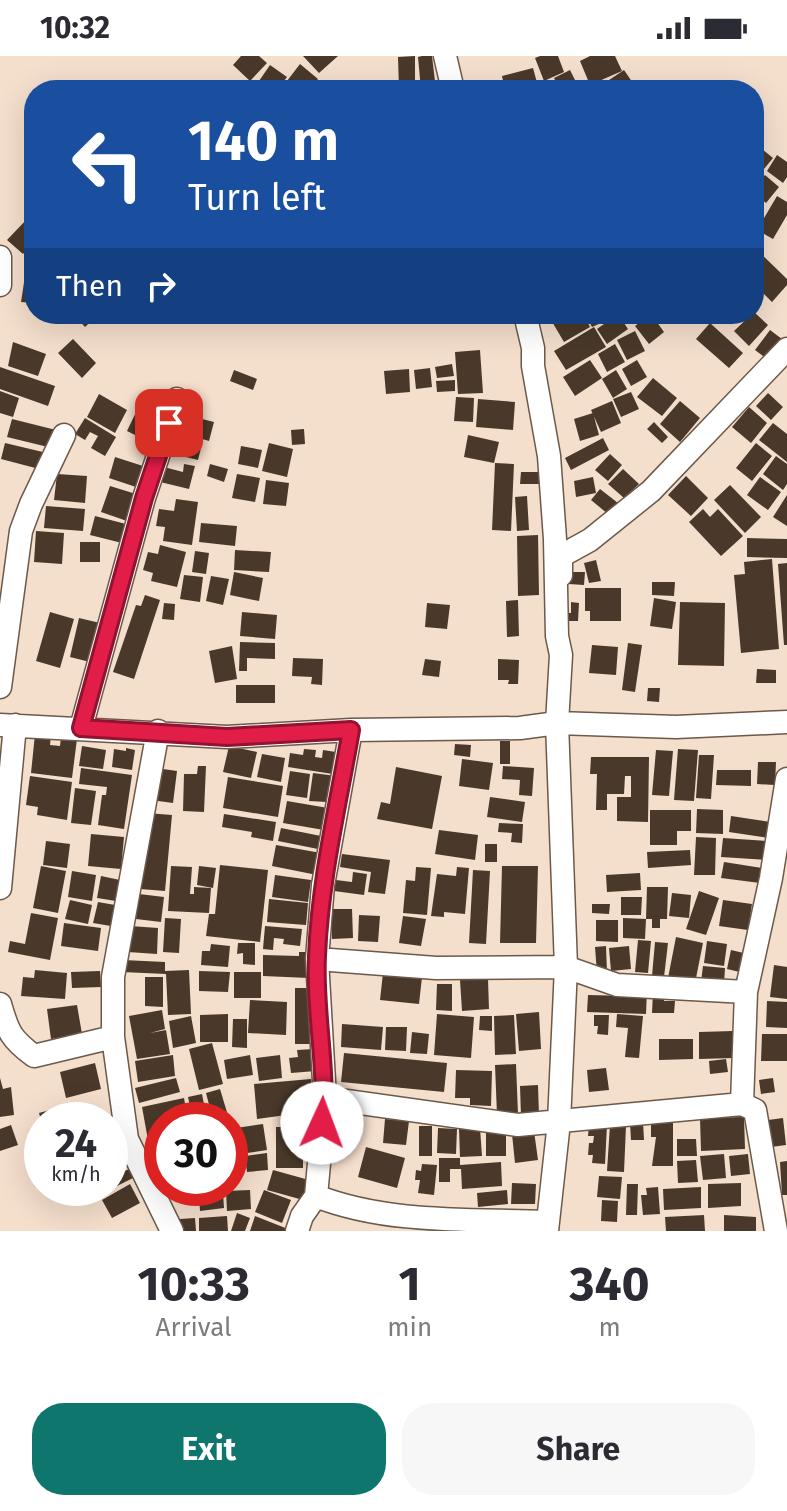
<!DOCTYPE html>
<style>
:root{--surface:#fff;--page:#f7f7f7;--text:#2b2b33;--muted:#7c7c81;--accent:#0f766e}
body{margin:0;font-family:"Fira Sans",sans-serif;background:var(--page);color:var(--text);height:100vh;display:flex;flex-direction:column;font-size:30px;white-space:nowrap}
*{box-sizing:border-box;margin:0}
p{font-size:26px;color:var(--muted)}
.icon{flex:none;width:44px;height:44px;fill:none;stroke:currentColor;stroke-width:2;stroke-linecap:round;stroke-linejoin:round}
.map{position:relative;height:1175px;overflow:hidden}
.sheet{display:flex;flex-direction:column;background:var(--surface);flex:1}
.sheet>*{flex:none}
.hud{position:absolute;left:24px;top:24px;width:740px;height:244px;border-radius:32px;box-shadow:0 8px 32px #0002;background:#1a4fa0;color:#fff;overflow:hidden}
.speed{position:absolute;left:24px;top:1046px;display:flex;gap:16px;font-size:40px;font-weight:700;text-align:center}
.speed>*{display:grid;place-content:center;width:104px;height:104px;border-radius:50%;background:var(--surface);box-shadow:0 8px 32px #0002;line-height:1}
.speed small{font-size:20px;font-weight:400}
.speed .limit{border:12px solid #d22;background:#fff;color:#111}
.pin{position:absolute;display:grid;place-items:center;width:68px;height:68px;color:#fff;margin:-34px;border-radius:16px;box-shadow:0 4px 12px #0006}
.me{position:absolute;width:88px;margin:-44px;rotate:2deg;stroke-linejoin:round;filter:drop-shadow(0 0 6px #0008)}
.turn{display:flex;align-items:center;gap:28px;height:168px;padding:0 32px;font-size:36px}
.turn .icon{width:104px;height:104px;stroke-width:2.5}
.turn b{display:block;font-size:56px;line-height:68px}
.then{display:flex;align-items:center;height:76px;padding:0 32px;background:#0003;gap:16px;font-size:30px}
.eta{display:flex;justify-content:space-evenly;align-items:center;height:136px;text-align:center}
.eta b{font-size:48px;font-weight:700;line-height:56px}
.action{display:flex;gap:16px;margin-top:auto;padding:16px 32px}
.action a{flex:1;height:92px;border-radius:32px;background:var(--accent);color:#fff;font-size:32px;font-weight:700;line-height:92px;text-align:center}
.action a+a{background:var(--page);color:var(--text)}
.status{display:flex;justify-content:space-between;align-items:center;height:56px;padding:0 40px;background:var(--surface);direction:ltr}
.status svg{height:22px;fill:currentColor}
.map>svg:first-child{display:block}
.building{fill:#4a392a}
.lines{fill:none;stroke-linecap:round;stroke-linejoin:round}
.street-casing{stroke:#6c594a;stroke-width:25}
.street{stroke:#fff;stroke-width:22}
.route-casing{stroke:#92132f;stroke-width:20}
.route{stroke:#e11d48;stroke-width:14}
</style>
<div class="status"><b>10:32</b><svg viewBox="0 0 49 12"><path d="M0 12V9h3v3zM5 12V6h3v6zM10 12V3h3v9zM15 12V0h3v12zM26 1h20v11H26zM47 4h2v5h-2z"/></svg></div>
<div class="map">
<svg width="787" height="1175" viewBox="0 0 787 1175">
<rect width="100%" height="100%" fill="#f4decc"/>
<path class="building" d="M241,0H259L267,7L250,25L233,9Z
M303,0H338L319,17Z
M415,0V34H399L398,1Z
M422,0H432L436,34H421L418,1Z
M540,0H558L564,16L544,25L535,2Z
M590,0H615L622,15L590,29L580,5Z
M300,8L318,23L310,34H298L287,25Z
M270,9L287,21L277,34H271L259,25Z
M533,12L539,34H505L502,20Z
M570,14L580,34H560L554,22Z
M624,14L635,30L630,34H594Z
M756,88L773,102L764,113L754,105Z
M777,99L787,106V121L783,127L767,115Z
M765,119L779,131L766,147L754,137V132Z
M777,140L787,146V159L773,183L757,174Z
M27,163L34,170V186L23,198L7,184Z
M758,195L787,223V229L772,246L754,228V199Z
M25,220L34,221V247L21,246Z
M754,256L768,269L749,290L734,275Z
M73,258H93L96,261L85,271Z
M562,258H583L590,271L564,286L551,264Z
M585,258H607L610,263L592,271Z
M618,258L628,273L607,288L597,273Z
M651,258L664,276L649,288L635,270Z
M710,267L743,297L729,312L696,283Z
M594,271L606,291L566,314L554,295Z
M770,274L782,283L767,303L755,294Z
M635,275L645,295L627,304L617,284Z
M73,283L96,307L82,322L58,297Z
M13,286L46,298L38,320L8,310Z
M615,288L625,306L607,316L598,298Z
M480,294L483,337L458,338L455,296Z
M590,304L602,322L575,340L563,321Z
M637,304L647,321L631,330L622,313Z
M452,308L454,320L437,322L435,311Z
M0,311L55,330L48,350L0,333Z
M430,312L432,331L416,333L414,314Z
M409,313L410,336L386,338L384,315Z
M234,314L257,323L253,334L230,325Z
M616,314L627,333L613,342L602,323Z
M653,322L677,342L662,360L637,341Z
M455,324V335L437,336L436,325Z
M0,335L19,342L13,361L0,357Z
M631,336L639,353L621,361L613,343Z
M768,337L783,351L771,364L756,350Z
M99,338L127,354L115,377L87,361Z
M456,341L474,342L473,366L454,365Z
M478,343L515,346L513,374L476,371Z
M612,345L621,367L601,376L591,354Z
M680,345L700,362L680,386L660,368Z
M140,348L169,361L155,389L127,375Z
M749,351L767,367L751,387L732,371Z
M593,357L599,379L580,385L574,363Z
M190,360L214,366L209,385L178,376L181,363L188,365Z
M85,362L116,381L105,400L91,392L98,380L90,376L85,384L75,378Z
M12,363L56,374L52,392L7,381Z
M654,366L668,381L662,387L647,373Z
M773,367L787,378V406L759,384Z
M304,373L305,388L292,389L291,374Z
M173,377L203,384L198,404L169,397Z
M468,379L499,386L494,407L464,401Z
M603,382L609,394L571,414L565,402Z
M5,387L47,397L43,414L1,403Z
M269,387L293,393L287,421L262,415Z
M756,387L772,400L752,425L736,412Z
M241,390L262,394L258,412L238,408Z
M610,398L622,409L608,425L595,414Z
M776,400L787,408V428L783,434L763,418Z
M115,401L143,410L136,431L109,422Z
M495,407L514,408L511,475L492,474Z
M184,408L195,410L189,433L156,425L160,410L183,416Z
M210,408L228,413L224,426L207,420Z
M623,413L639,428L624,442L608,428Z
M521,416H539V428H520Z
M57,418L87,420L85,447L54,444Z
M237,418L260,422L255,446L232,442Z
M686,420L708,442L691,460L668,439Z
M593,421L596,437L576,441L574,425Z
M760,421L781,436L768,454L747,439Z
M266,424L289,427L286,450L263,448Z
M730,429L761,461L745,477L714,444Z
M110,430L136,438L127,465L101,456Z
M600,433L618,447L608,458L591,444Z
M787,439V470L773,461Z
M527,440L529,474L517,475L515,441Z
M176,443L198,446L192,489L163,485L165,471L156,470L159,453L174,455Z
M46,450L85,453L83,475L44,472Z
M703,453L710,461L718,453L743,480L721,500L689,466Z
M95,460L126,468L122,487L90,479Z
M201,467L237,470L235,490L199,486Z
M36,475L64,477L62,508L34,506Z
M538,479L539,539L518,540L517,480Z
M747,482L787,483V502L747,501Z
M80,486H100V506H80Z
M160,489L186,496L177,531L151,525L153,517L143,514L148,496L158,498Z
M235,494L271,496L269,516L234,514Z
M195,495L209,497L206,518L192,516Z
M772,503L779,593L741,597L734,519L745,518L744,506Z
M596,504L601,525L589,527L584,507Z
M787,507V589H784L778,508Z
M234,516L263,522L259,545L230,539Z
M570,516H585L584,529L569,528Z
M184,519L203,521L200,546L180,543Z
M211,520L229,523L223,549L206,545Z
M652,526H675L674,540L652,539Z
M585,532H621V565H590V555H585Z
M145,539L160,544L134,623L113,616L136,549L141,550Z
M654,542L676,546L672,573L650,570Z
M518,544L519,580L507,581L506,545Z
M571,546L579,547L578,565H567V557H571Z
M680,546L725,547L724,610L678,609Z
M164,547L175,548L174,564L162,563Z
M427,547L450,549L447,573L425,571Z
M50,556L74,563L60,612L36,605Z
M242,556L277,559L275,583L240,580Z
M79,562L100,567L90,606L70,601Z
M240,586L275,587V603L247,602V615H239Z
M628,587L642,589L635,636L622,634Z
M592,589L618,591L616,619L589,617Z
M232,590L237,623L215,627L209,595Z
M293,602L323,603L322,629L311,628L312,621L292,620Z
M425,603L441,605L439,621L422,619Z
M498,603L519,604L518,628H508L509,624H498Z
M757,613L776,614V627H756Z
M236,629H275V647H236Z
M648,632H660L659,646L647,645Z
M35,678L51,680L50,689L60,690L61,681L77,683L72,722L31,717Z
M500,685H510V708H500Z
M455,688L471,689L470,701L454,699Z
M82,690L106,694L103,713L79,710Z
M229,690L257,696L251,722L223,716Z
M126,692L135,694L132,714L112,711L114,693L126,695Z
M304,693L316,694L315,701L322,702L323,694L342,697L339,719L288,711L290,697L303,699Z
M678,693L698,694L694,745L674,744Z
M656,694L673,695L669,740L652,739Z
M262,698L285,702L281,726L257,721Z
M699,699H714L711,743L696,742Z
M591,701H649L648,766L617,765V741H631V720H625L624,738H607V754H596L597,718H590Z
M462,703L493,707L489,734L459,730Z
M758,706H776L775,729L757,728Z
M198,710H206L204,756L183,755L184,718H197Z
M503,710L534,712L532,740L519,739L520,724L502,723Z
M396,711L442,720L432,773L377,763L381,746L390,748Z
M81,712L132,719L124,773L98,769L102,739H106L107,731L79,728Z
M156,712L177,715L173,747L151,744Z
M717,714H751V730L716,729Z
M290,715L310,718L307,742L286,739Z
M313,717L336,720L335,733L328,732L327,746L309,745Z
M30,720L72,726L67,764L37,759L38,751L26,749Z
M228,721L283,730L278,761L223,752Z
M75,732L96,735L91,769L71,767Z
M490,741L525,746L522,766L487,761Z
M287,745L328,752L324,774L283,767Z
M697,753L723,754V778L696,777Z
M650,754H691V775H677V789H650Z
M147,757L172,759L165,835L140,833Z
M224,758L276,766L273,785L251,781L252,776L222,771Z
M731,760L771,766L769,782L729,776Z
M499,767L523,768L522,787L511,786L512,777L498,776Z
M281,772L321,780L318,793L278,785Z
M439,774L478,779L475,804L435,798Z
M91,778L124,781L121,813L88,810Z
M696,781L716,782L715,819H694Z
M723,782L767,785L766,804L721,801Z
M46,785L70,788L67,812L43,809Z
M485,788H497V806H485Z
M276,789L321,797L317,819L272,810Z
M690,794L691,809L648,812L647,796Z
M342,798L390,804L385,838L368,836L371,816L340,811Z
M724,806L762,812L760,827L721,822Z
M220,809L268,814L260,886L206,880L209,858H215Z
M41,810L66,815L58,857L33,852Z
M171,810L192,811L190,838H194V831L211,832L209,857L168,855Z
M199,810L216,812L213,832L197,829Z
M502,810H538L536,887H500Z
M416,811L431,812L427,859L403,857L406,824L415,825Z
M457,811L469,812L465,858L444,856V861L431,860L437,818L456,820Z
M473,814L490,815L486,888L469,887Z
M72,815L96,819L92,845L68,841Z
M353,816L367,818L364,839L334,835L336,824L352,826Z
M640,817L641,834L607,836L606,819Z
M275,819L311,824L308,846L272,841Z
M101,820L120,824L116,845L97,842Z
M647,831H668L667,863H660V872H652V863H646L645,883L623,882V862L646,863Z
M699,835L719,842L706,879L686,873Z
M672,837L691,839L689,862L669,860Z
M139,838L164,841L161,866L136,863Z
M621,841H642L641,859H621Z
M269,843L308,847L306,869L267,866Z
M70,844L92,849L88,868L65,863Z
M723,844L752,848L748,874L719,870Z
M98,846L115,849L111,870L93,867Z
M592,848H610L609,858L592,857Z
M331,853H352L353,882L332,883Z
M31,857L58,862L50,904L8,896L10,885L25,888Z
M359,859L380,860L378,886L358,885Z
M403,860L426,863L421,890L399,887Z
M165,862L181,863L179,897L163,896Z
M596,864H618V886L596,885Z
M64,867L101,872L98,895L61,890Z
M130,870L158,872L157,898L128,896Z
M265,870L302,873L300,890L283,888L284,883L274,882L273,894L263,893Z
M676,881L703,887L695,927L668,922Z
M638,884L651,885L648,917L635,916Z
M707,885L727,888L724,910L704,907Z
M655,886L668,887L664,921L652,920Z
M238,887H255V909L243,908V897L237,898Z
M211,888L230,890L228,911L201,909L202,895H210Z
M606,890L607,916L597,917L595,891Z
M629,890L631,913L611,915L609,892Z
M731,894L748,898L744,917L727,913Z
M299,896H310L309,922L263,920V899L299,900Z
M123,904L165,906V915L189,914L191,958L168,959L166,918L122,916Z
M774,909L787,911V943L770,941Z
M703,910L725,912L724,928L701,926Z
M35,914L67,917L65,943L21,940L23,921L34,922Z
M100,915L101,931L72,932L71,916Z
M199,915L230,916L228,936L199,935Z
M234,916H261V942H234Z
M383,917L422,921L419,948L380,944Z
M145,921H163V951L145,950Z
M488,923L489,953L462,955L460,924Z
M437,928H452V955L436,954Z
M295,932H313L312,988H295Z
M647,933L646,958L587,956L588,939L629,940Z
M653,936H664V945H675L674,957H652Z
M250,944L287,946L286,979L248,977Z
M767,945L787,946V972L766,971Z
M77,949L82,978L51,983L47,953Z
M162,954L165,973L150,977L166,974L170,998L137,1003L129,960Z
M539,956L541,993L519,995L516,958Z
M228,958V986H200V959Z
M437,958L474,961L471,1002L434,999Z
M617,958L643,960L639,1002L625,1001L628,972L616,971Z
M514,959L516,998L495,999L494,960Z
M594,959H609L608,979L597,978L598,970H594Z
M191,960L196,987L173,992L169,965Z
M480,960H492V975L479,974Z
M233,963H247V992L232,991Z
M342,968L383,971L381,994L341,991Z
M386,971H407L406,995L385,994Z
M733,975L734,1002L699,1003V976Z
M412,976L429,978L427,998L410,997Z
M762,978H787V1005H761Z
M659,983H693V1003L659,1004Z
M212,987L223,1028L199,1034L189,993Z
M314,993L316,1015L291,1017L289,1002L298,1001L297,994Z
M344,997L447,1007L444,1036L341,1026Z
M173,999L175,1020L138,1026L135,1005Z
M250,999L253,1019L227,1023L224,1004Z
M280,999L282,1022L259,1025L256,1002Z
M726,1003L728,1016L710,1018L709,1005Z
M95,1007L101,1033L66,1042L60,1016Z
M516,1008L518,1058L497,1059L495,1009Z
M606,1012L609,1034L589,1036L587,1014Z
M456,1014L492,1015L491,1050L470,1049V1042H455Z
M0,1022L3,1033L11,1031L14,1059L0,1061Z
M176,1022L180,1036L139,1047L135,1032Z
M773,1022L775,1036L761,1038L759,1024Z
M311,1023L315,1055L257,1063L254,1028Z
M538,1029L539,1060H521L520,1030Z
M220,1033L229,1063L213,1064L206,1037Z
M202,1038L207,1064H193L188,1041Z
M184,1042L188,1064H162V1082L148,1084L142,1051Z
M57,1052L61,1064H41L39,1057Z
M744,1061L745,1093L701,1095L700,1062Z
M783,1062L786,1089L771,1091L768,1064Z
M385,1063L409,1065L406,1089L383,1087Z
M651,1064H673V1110H652L656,1081H651Z
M643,1066L644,1084H631L630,1067Z
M263,1068L267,1094L240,1098L236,1072Z
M589,1068L607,1069L605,1108L592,1107L593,1099H588L589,1087H593L594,1080H588Z
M11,1069L18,1089L0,1095V1073Z
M610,1069L626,1070L624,1116L607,1115Z
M419,1070H432V1100H419Z
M276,1071H303V1112H276Z
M438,1072L457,1073L456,1098L437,1097Z
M480,1072L482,1100L460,1101L459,1073Z
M486,1072H506V1100H486Z
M534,1075L538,1104L515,1107L512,1078Z
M677,1083H696L697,1100H677Z
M366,1091L405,1102L397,1132L358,1121Z
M267,1097L268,1114L247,1116L245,1100Z
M724,1098L726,1122L703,1124L700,1100Z
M748,1098L750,1118L731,1120L729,1100Z
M439,1102H460V1109L501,1106L502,1130L462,1133L461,1113H450V1126H439Z
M42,1104V1132H50L42,1137L28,1113Z
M696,1104L698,1126L678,1127L677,1105Z
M787,1105V1139H782L780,1106Z
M422,1108L437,1109L434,1139L418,1137L420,1124H415L416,1114L421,1115Z
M131,1112L135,1121L93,1142L88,1132H110V1122Z
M273,1114L309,1124L303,1144L267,1134Z
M599,1120L622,1121L620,1143L597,1141Z
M512,1127L536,1128L535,1148H511Z
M741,1127V1150L708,1152V1128Z
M130,1128L140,1147L112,1162L102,1144Z
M627,1128H638L637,1159H626Z
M658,1131L660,1158L643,1159L641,1139H647L646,1132Z
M701,1131V1152L664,1154L663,1133Z
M250,1134L251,1153L227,1155L226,1135Z
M264,1134L291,1144L282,1167L255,1156Z
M507,1134L508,1148L478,1151L477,1137Z
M223,1137L224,1152L200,1155L199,1139Z
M602,1144L618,1145L617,1166L601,1165Z
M237,1157L250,1162L245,1175H231Z
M704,1159L705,1175H666L665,1161Z
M724,1159L756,1161V1175H724Z
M227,1160L228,1175H199V1162Z
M255,1160L293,1175H250Z
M195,1162L196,1175H180V1163Z"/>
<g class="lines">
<g class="street-casing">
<path id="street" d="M445,0L453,34
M0,201V229
M525,258L533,292V310L549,400L555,483L557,580L561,599L557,667L566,911L559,1066L547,1175
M561,519V500L590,484L651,435L787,293
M0,631L21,475L31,448L64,379
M0,669L227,681L351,674L520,672L557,667L676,671L787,666
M81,672L144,442L177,343
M158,675L113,921V981L127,1083L172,1175
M0,832L15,669
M317,903L436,912L566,911L617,929L746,936L742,1048
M746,936L771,822L787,723
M0,948C8,976 11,983 34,1000L113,981
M325,1042L518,1069L742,1048L755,1054L776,1175
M316,1140C387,1168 471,1163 546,1166
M297,1175L302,1160L316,1140L325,1042L317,903L323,829L351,674"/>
</g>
<use href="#street" class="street"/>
</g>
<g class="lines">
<g class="route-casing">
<path id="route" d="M169,367L144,442L81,672L227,681L351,674C338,749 320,824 317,900C314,956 328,1011 322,1067"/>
</g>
<use href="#route" class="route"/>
</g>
</svg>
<div class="speed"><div>24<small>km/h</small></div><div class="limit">30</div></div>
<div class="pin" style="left:169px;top:367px;background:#d93025"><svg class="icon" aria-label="arrive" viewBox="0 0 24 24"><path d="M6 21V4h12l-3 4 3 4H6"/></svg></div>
<svg class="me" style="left:322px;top:1067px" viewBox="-20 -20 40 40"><circle r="19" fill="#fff"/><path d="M0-13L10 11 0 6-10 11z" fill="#e11d48"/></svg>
<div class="hud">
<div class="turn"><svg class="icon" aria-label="left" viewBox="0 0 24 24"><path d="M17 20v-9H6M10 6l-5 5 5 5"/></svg><div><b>140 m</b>Turn left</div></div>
<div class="then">Then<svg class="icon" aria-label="right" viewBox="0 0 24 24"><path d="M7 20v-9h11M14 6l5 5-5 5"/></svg></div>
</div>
</div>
<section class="sheet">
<div class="eta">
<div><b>10:33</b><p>Arrival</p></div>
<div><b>1</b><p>min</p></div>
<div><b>340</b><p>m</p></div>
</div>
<div class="action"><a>Exit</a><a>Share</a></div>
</section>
